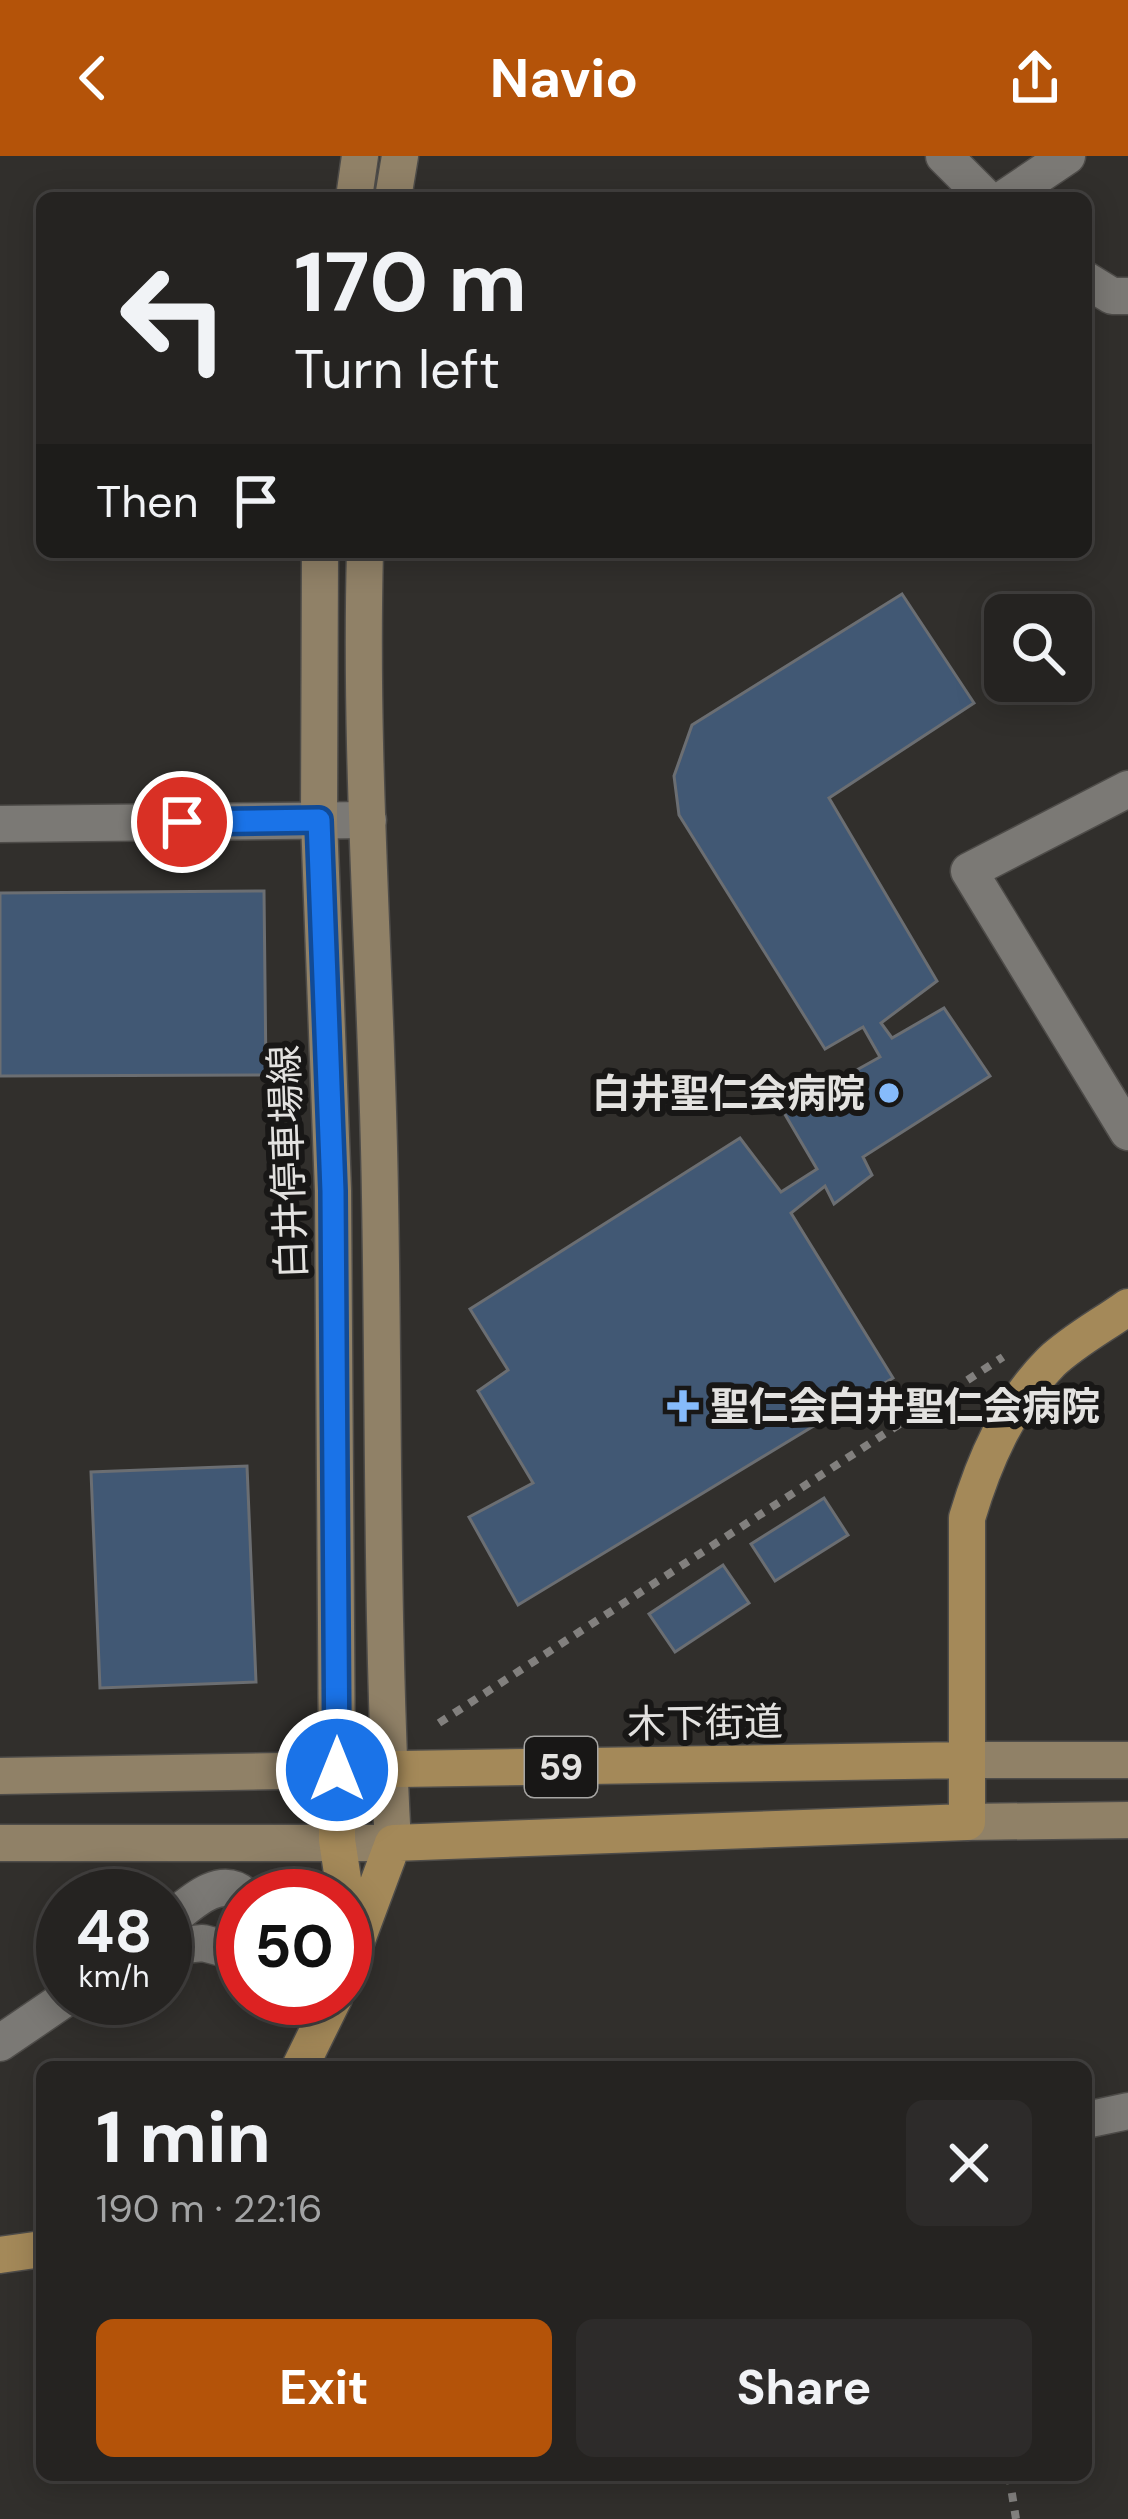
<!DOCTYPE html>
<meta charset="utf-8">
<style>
:root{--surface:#252321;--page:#2d2b2a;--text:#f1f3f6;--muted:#a3a4a5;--line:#42403f;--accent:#b45309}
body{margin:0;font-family:"DM Sans","Noto Sans JP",sans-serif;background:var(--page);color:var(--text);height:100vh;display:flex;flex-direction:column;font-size:45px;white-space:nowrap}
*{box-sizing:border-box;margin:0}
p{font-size:39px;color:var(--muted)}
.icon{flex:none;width:66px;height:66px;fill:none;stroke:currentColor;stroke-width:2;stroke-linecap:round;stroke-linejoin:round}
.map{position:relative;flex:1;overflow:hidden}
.panel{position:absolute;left:36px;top:1905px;width:1056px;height:420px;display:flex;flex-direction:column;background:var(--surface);border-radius:18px;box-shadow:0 6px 30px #0003,0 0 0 3px var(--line)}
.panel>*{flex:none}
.banner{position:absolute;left:36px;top:36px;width:1056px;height:366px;border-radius:18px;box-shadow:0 6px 30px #0003,0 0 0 3px var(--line);background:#252321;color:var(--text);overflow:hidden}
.tools{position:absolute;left:984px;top:438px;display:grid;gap:24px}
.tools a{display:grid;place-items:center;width:108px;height:108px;border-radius:18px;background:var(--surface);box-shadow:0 6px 30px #0003,0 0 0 3px var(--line);font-size:60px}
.speed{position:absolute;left:36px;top:1713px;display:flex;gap:24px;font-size:60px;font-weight:700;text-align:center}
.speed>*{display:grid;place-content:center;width:156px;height:156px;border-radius:50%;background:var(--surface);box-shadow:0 6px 30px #0003,0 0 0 3px var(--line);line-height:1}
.speed small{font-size:30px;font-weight:400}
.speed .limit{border:18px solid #d22;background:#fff;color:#111}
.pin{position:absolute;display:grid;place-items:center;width:102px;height:102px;color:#fff;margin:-51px;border:6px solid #fff;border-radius:50%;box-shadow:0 3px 12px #0007}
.me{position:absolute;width:132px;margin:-66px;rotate:0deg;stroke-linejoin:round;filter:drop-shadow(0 0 9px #0008)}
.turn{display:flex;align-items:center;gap:42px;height:252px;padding:0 60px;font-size:54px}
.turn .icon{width:156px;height:156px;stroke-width:2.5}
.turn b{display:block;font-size:84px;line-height:102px}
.then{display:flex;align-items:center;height:114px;padding:0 60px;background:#0003;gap:24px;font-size:45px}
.round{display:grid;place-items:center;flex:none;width:126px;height:126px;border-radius:18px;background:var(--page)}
.summary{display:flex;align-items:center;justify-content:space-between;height:204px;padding:0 60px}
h1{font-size:72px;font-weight:700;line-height:90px}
.action{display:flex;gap:24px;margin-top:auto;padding:24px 60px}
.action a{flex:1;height:138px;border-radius:18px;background:var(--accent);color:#fff;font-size:48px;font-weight:700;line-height:138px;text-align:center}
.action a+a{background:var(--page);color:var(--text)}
header{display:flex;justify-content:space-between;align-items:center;height:156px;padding:0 60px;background:var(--accent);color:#fff;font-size:54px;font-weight:700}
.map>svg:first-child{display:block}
.building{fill:#415874;stroke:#6b6e72;stroke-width:3}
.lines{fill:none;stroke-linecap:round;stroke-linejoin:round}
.street-casing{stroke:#4e4c49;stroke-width:39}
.secondary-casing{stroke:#4e4c49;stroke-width:39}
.primary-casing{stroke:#4e4c49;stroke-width:39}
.path{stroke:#82807e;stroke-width:8;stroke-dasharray:9 9;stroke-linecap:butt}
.street{stroke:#7b7975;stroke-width:36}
.secondary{stroke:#908167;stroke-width:36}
.primary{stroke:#a48959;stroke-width:36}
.route-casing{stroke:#114b97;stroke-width:30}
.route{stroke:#1a73e8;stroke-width:21}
.poi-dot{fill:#86bbfb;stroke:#181716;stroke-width:4.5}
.labels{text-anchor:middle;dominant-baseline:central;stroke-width:12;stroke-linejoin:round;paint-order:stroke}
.shield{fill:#181716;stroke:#a6a5a3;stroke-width:3}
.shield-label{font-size:36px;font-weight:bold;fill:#e3e2e0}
.poi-label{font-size:39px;font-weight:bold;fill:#e3e2e0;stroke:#181716;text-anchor:end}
.street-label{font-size:39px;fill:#e3e2e0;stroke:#181716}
</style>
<header><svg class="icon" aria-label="back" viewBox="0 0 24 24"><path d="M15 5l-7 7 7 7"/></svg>Navio<svg class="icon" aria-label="share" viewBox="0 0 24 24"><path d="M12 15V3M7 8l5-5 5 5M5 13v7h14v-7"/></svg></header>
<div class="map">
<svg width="1128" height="2363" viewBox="0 0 1128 2363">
<rect width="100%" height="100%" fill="#312f2c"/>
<path class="building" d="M902,438L974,547L829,642L937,825L881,867L892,882L944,852L990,920L863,1001L872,1019L834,1048L825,1030L791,1057L893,1222L518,1449L469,1361L533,1327L478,1235L508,1214L470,1153L740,982L781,1036L817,1013L783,955L880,901L863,871L825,893L679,659L674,620L692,569Z
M264,735L266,919L0,920V737Z
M247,1310L256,1526L100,1532L91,1316Z
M824,1342L848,1379L775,1425L751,1388Z
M723,1409L749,1447L675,1496L649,1458Z"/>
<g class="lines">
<g class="street-casing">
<path id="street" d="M944,0L986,42
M1005,42L1067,0
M1086,124L1112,140H1128
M1128,633L969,715L1128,976
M0,668L368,664
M165,1768C186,1752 218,1716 245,1740
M165,1791L203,1787L226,1793L243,1785
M0,1887L66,1842
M1086,1964L1128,1955"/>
</g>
<g class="secondary-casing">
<path id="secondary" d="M354,42L360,0
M393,42L400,0
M967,1604H1128
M0,1620L337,1614L333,1035L319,664L320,396
M967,1666L1128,1664
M0,1687H393C381,1471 384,1256 380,1041C377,826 359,611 365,396"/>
</g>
<g class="primary-casing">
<path id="primary" d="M353,1789L337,1684V1614L967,1604
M345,1816L393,1687L967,1666V1362C984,1305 1008,1249 1051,1206C1073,1185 1103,1169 1128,1151
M300,1911L334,1842
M0,2099L42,2093"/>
</g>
<path class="path" d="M439,1567L1003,1201
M1009,2319L1016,2363"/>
<use href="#street" class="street"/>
<use href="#secondary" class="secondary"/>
<use href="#primary" class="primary"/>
</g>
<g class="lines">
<g class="route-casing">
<path id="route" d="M182,666L319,664L333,1035L337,1614"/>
</g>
<use href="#route" class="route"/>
</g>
<g class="poi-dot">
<circle cx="889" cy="937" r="12"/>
<path d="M677 1232h12v12h12v12h-12v12h-12v-12h-12v-12h12z"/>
</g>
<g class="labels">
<rect class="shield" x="525" y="1581" width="72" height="60" rx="9"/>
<g class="shield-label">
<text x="561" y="1611">59</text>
</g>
<g class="poi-label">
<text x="865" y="937">白井聖仁会病院</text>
<text x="710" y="1250" text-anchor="start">聖仁会白井聖仁会病院</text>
</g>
<g class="street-label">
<text transform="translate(288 1006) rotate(-92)">白井停車場線</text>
<text transform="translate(705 1567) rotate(-1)">木下街道</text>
</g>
</g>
</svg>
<div class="tools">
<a><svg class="icon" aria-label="search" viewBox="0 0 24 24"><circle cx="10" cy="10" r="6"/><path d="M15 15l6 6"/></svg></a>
</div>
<div class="speed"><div>48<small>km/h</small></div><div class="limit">50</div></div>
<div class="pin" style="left:182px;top:666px;background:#d93025"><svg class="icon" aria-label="arrive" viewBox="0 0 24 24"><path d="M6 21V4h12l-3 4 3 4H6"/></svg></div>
<svg class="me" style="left:337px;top:1614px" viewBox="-20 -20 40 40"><circle r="17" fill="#1a73e8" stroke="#fff" stroke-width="3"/><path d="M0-11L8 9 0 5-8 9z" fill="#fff"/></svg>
<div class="banner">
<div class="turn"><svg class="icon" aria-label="left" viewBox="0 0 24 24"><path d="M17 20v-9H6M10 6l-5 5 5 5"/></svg><div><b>170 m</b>Turn left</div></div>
<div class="then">Then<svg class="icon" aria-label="arrive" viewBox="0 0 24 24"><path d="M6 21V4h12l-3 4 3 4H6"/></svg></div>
</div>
<section class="panel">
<div class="summary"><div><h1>1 min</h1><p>190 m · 22:16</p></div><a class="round"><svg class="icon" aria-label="close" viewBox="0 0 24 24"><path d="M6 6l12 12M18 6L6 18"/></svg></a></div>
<div class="action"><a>Exit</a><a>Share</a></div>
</section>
</div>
